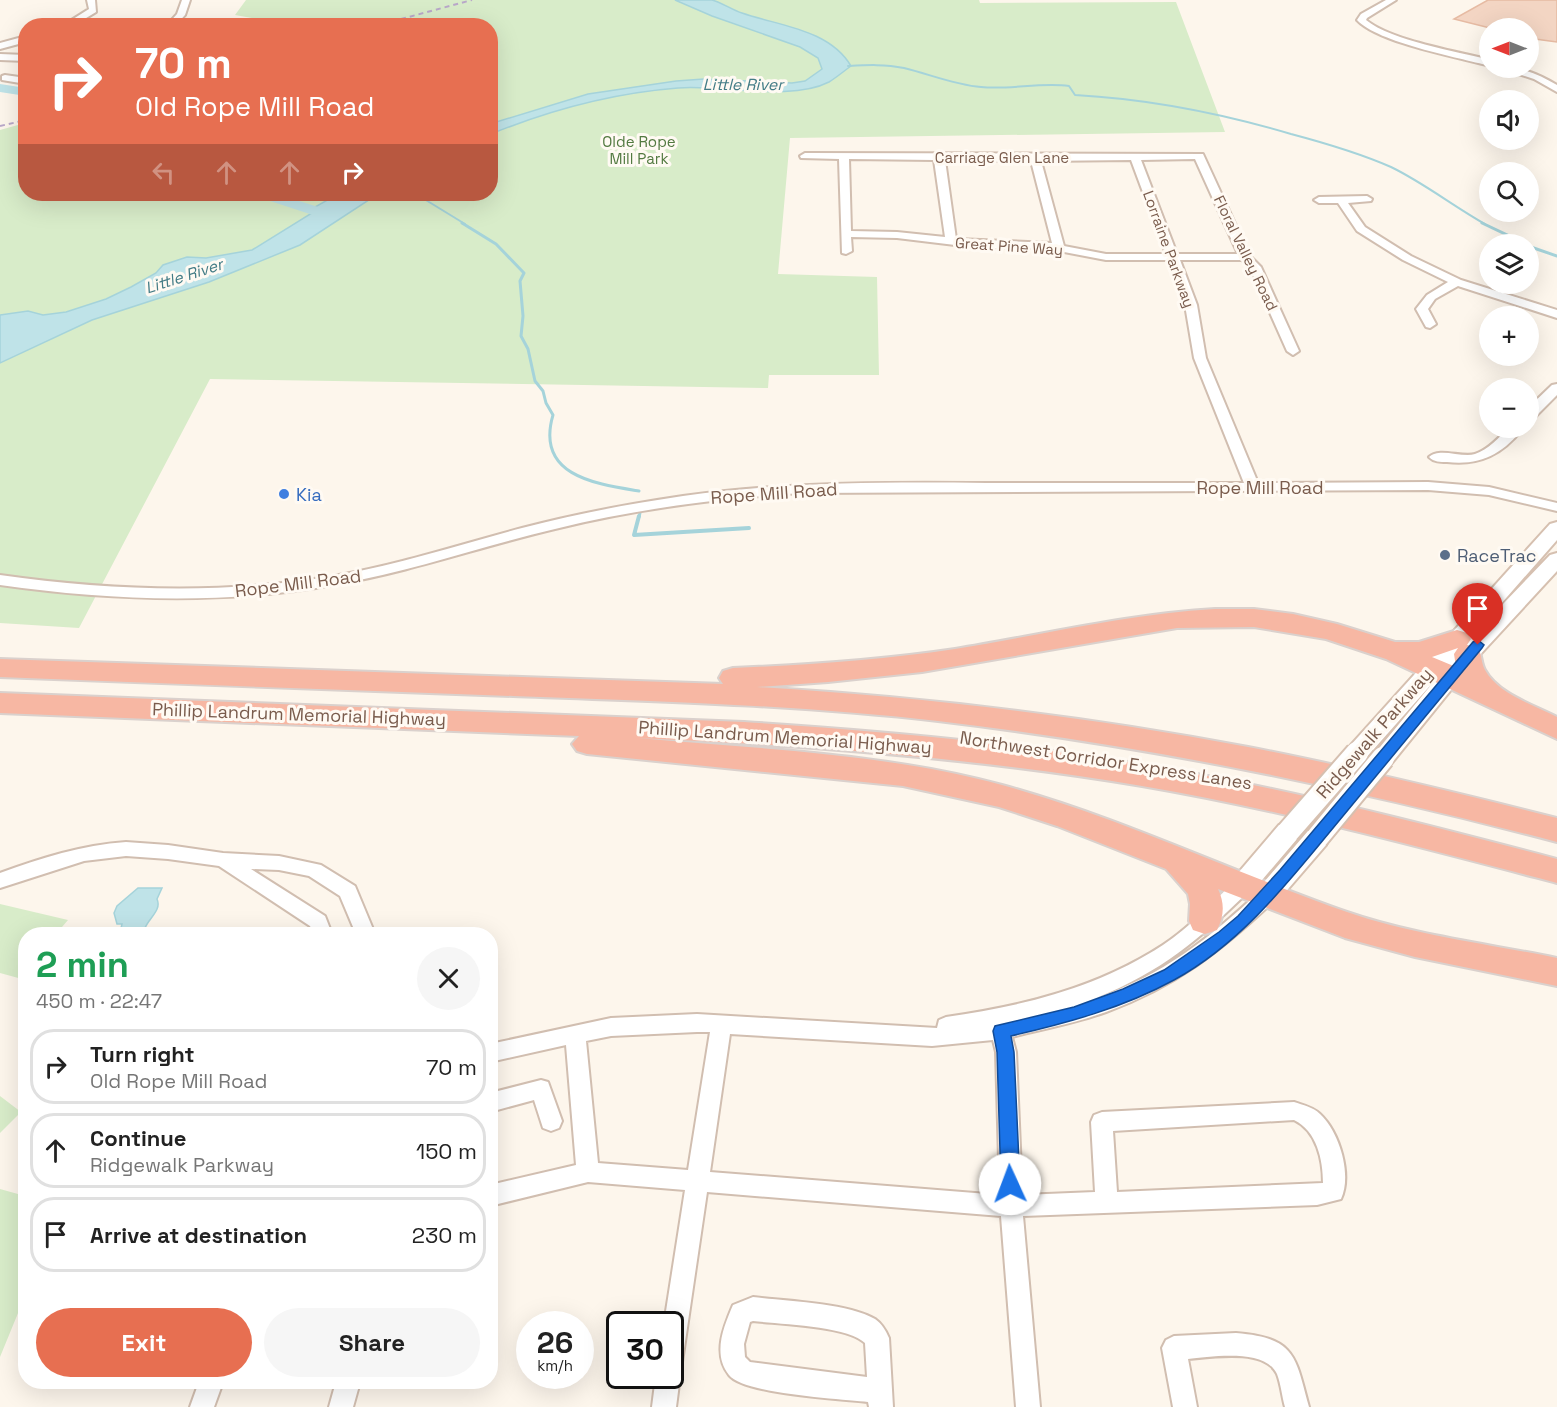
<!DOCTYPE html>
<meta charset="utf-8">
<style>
:root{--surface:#fff;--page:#f6f6f6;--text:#222;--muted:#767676;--line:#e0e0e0;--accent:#e76f51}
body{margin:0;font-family:"Space Grotesk",sans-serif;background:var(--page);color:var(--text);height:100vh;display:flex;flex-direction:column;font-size:22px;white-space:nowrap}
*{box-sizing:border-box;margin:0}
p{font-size:20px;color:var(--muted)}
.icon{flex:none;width:33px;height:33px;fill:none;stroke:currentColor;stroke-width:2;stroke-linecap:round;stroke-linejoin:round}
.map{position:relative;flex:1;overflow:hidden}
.side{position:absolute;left:18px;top:927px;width:480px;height:462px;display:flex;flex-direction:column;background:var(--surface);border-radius:24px;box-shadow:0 6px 24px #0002}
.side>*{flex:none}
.hud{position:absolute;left:18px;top:18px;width:480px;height:183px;border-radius:24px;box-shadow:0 6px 24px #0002;background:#e76f51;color:#fff;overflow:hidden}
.needle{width:39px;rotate:270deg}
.fabs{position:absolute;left:1479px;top:18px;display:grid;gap:12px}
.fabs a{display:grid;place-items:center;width:60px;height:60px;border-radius:50%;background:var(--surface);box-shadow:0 6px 24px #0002;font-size:30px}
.speed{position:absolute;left:516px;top:1311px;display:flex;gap:12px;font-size:30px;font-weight:700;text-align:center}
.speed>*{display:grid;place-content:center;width:78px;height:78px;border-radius:50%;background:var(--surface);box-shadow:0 6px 24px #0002;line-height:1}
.speed small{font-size:15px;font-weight:400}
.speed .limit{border:3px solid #111;border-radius:9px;background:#fff;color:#111}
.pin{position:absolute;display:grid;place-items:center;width:51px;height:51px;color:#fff;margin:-62px -26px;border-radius:50% 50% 50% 0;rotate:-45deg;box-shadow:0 0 6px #0007}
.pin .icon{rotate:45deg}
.me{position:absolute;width:66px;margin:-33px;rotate:358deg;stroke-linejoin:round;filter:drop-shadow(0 0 4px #0008)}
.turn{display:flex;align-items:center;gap:21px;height:126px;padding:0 18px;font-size:27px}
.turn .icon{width:78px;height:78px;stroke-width:2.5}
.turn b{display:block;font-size:42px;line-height:51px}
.lanes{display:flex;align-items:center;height:57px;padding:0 18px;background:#0003;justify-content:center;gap:30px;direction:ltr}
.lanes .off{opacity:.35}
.round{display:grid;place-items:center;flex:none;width:63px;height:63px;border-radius:32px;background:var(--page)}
.head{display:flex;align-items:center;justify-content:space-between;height:102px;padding:0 18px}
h1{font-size:36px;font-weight:600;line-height:45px;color:#1e9e55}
.primary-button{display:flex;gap:12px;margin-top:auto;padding:12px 18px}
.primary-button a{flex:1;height:69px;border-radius:36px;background:var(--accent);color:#fff;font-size:24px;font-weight:600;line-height:69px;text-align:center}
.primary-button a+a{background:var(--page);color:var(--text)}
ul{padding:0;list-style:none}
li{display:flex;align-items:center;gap:18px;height:75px;margin:0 12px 9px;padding:0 6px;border:3px solid var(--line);border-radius:24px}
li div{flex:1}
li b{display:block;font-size:22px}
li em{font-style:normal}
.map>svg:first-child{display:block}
.green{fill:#d8ecc9}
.water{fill:#bfe3e8;stroke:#a5d3da;stroke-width:1.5}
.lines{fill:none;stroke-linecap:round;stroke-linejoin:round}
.stream-far2{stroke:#a5d3da;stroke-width:2}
.stream-far1{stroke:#a5d3da;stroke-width:3}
.stream{stroke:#a5d3da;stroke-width:4}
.river{fill:#bfe3e8;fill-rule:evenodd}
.building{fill:#f3d5c3;stroke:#e6bba3;stroke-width:1.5}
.minor-casing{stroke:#d1beb0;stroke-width:4}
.secondary-casing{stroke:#d6c0b0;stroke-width:4}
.motorway-casing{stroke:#dad1cd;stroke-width:4}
.minor{fill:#fff;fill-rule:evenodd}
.secondary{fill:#fff;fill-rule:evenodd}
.motorway{fill:#f7b7a3;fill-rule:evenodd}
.rail{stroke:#b9a8c9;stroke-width:2;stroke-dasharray:5 4;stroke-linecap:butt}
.secondary-bridge-casing{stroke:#d6c0b0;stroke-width:26;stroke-linecap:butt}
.secondary-bridge{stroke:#fff;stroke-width:22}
.route{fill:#1a73e8;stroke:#114b97;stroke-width:1.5}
.shop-dot{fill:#3f7fe0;stroke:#fffaf3;stroke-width:2}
.service-dot{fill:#5c6f8a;stroke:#fffaf3;stroke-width:2}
.labels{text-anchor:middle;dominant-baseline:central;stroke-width:6;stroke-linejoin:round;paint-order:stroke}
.far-park-label{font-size:15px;fill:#537a41;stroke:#fffaf3}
.far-street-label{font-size:15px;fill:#7a5c4d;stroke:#fffaf3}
.far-water-label{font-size:16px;font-style:italic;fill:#437c86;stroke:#fffaf3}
.street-label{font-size:18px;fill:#7a5c4d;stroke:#fffaf3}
.shop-label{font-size:18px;fill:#366cbe;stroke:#fffaf3;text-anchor:start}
.service-label{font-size:18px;fill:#4e5e75;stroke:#fffaf3;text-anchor:start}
</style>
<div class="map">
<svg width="1557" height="1407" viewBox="0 0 1557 1407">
<rect width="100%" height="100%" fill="#fdf6ec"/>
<path class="green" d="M246,0H979L980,3L1176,2L1225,132L790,138L778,274L877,277L879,375H769L768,388L210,379L79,628L0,623V130L25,123L26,194H490V26L292,25L235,15Z
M0,904L68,920L56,934H26L25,975L22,979L0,973Z
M0,1096L21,1112L0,1133Z
M0,1189L25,1196V1296L0,1357Z"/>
<path class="water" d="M675,0C687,0 701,0 712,0C723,3 732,10 742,13C779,26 829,29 851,66C844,71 837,77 829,82C790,102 721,84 678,88C614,93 550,110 491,134V124L493,123L588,94L676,81L704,79L792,83L805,81L822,69L818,58L800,47L712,16Z
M338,194H378L300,245L209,282L92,320L0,363V315L28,311L43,315L66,312L106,299L131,287L156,273L163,265L187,257L206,258L252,250L312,213L315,207Z
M138,888H162L157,899C162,910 149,918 145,928H121L122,924H117L114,913L117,906Z"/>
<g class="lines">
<path class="stream-far2" d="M848,66C867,65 885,64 904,68C929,74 955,85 981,87C1010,90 1041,82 1069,86L1075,95C1149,99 1220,113 1291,134C1325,143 1359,153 1391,167C1424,183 1453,206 1485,224
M416,194L465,224"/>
<path class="stream-far1" d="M462,223L496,244L524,273L520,281L523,316L521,336L528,349L535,381L543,391L546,403L553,415C535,476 596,484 639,491
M1482,223L1526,244
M1528,246L1557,256
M639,517L640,513"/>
<path class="stream" d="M639,516L634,535L749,528"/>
<path class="river" d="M0,84L26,88V96L0,92Z
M255,194H277L334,212L336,215L334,218H322L258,197Z"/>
</g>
<path class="building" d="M1488,0H1557V42L1528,38V28H1490L1454,19Z"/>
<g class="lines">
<g class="minor-casing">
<path id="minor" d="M87,0H95L96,12L73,26H62L89,9Z
M182,0H190L185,15L175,26H166L177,14Z
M1386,0H1396L1367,18L1366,20C1392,41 1456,51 1490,60V66C1457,57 1379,43 1357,20L1361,14Z
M26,36V42L0,49V43Z
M0,54L26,55V61L0,60Z
M1500,68C1521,66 1540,75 1557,85V92L1534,79Z
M5,75L26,78V84L2,80V76Z
M805,153L1203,154L1250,256L1261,267L1299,351L1293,355L1287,351L1250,268L1242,260H1180L1197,305L1206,358L1258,483L1428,482L1489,487L1557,503V511L1489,495L1428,490L802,493C719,498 636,509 555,529C483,546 413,571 339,584C227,605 113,601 0,585V575C113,591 227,595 339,575C401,564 461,544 522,528C575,514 629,504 683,496C784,482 884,482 986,483C1072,483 1158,483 1244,483L1194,358L1185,305L1169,260H1106L1043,248H980L897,238L851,237L852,251L846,254L842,253L839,159L801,158L800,156ZM849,159L934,160L945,237L897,232L851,231ZM1195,159L1238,254H1177L1141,160ZM945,160L1031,161L1052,243L956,239ZM1131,160L1166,254H1106L1064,246L1041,161Z
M1367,196L1372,199L1371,201L1348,203L1365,227L1411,256L1461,280L1557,310V318L1458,286L1435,299L1428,309L1436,324L1430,328L1426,327L1416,309L1427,295L1448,282L1403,260L1357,231L1338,203H1319L1314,200L1319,197Z
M1557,384V395L1533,419L1528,420V408L1552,385Z
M1509,428H1523C1503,454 1480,466 1447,462C1440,462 1434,462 1429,457C1439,447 1462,458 1475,454C1488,450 1499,437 1509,428Z
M126,842L168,845L223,853L279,856L321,865L355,886L375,934H356L340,896L309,876L279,870L251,869L325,916L332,934H314L310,926L219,866L168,859L126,856L84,861L0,888V873C41,858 82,845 126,842Z
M1242,879L1249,881L1251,886L1249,891C1200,939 1161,972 1096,998C1163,975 1210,938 1260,891L1267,889L1274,891L1276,896L1274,901C1221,951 1175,987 1106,1012C1076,1023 1043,1029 1012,1037L1016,1052L1022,1195L1095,1192L1091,1122L1094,1115L1102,1112L1294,1102C1303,1105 1313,1107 1320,1114C1340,1133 1352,1175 1341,1199L1317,1205L1023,1216L1040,1407H1016L1001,1216L707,1192L682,1362L678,1371L680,1376L676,1407H652L656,1376H670V1324H664L685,1190L588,1182L490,1206V1185L576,1165L566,1045L490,1062V1044L611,1018L697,1014L937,1028L939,1020L946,1017C1023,1006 1097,988 1163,945C1190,927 1212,903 1235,881ZM697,1032H710L688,1170L598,1163L586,1041L611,1036ZM730,1034L932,1046L993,1040L996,1052L1000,1195L710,1172ZM1294,1120C1317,1131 1323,1160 1323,1183L1117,1192L1113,1131Z
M541,1080L548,1082L562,1121L559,1128L551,1131L543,1128L534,1100L490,1112V1093Z
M753,1297C785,1301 848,1303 875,1319C882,1324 886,1331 889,1338L893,1407H869L868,1402C842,1399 743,1394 729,1375C712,1354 724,1326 733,1305ZM753,1321C779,1324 849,1326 865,1343L867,1377L750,1362L745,1357L744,1344L750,1322Z
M1236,1333C1296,1338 1295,1356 1309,1407H1285C1282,1397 1281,1384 1277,1374C1265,1348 1211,1357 1188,1359L1197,1407H1173L1162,1348L1166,1340L1174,1336Z
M199,1382H223L214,1407H190Z
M336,1382H360L353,1407H329Z"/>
</g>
<g class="secondary-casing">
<path id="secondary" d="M1557,522V540L1479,629L1550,555L1557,553V571L1476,659L1391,764L1383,766L1375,764L1371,758L1436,679L1365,759L1357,761L1349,759L1345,753L1349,747L1550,524Z
M1288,823L1297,825L1300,832L1297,839L1251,893L1242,896L1233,893L1229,886L1233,879L1279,825Z
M1317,829L1326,831L1329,838L1326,845L1276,903L1267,906L1258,903L1254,896L1258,889L1308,831Z"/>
</g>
<g class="motorway-casing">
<path id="motorway" d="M1215,609H1254L1293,614L1337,624L1395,642H1419L1457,630L1467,633L1471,639L1467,645L1478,647C1482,655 1481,663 1485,670C1498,694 1534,705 1557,717V739L1386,659L1326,639L1254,627L1177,628L922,672L828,682L757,687C922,697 1086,716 1248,747C1352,767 1454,792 1557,818V842C1353,788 1148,746 938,721C797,705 655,701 513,696C342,690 171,684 0,677V659L723,684L719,678L723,671L733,668C807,665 881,660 955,649C1042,635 1127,614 1215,609ZM1458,648L1454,654L1456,667L1432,657Z
M0,693L744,722C901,732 1058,747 1213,777C1328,799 1443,829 1557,859V883C1420,847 1282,810 1142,786C975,758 807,745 638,738C759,749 884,753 1002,785C1120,817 1232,872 1347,912C1413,935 1489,944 1557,958V986L1415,957L1345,938L1218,889C1225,904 1224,916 1217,930L1205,934L1193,930L1189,921L1190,904L1188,894L1166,869L1057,826L999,807L903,786L587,754L577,751L572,744L579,736L0,713Z"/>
</g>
<use href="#minor" class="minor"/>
<use href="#secondary" class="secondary"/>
<use href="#motorway" class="motorway"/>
<path class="rail" d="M375,26L472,0
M0,126L26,120"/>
<g class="secondary-bridge-casing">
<path id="secondary-bridge" d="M1288,832L1357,753
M1317,838L1383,758"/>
</g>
<use href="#secondary-bridge" class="secondary-bridge"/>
</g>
<path class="route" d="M1478,640L1484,645L1482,648C1436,704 1389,760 1343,816C1293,876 1244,942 1174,980C1123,1008 1067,1023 1011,1036L1014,1052L1020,1184L1017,1190L1010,1192L1004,1190L1001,1184L997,1052L993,1031L995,1026L1074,1007L1123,989L1164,970L1219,932L1238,916L1280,870L1473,642Z"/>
<circle class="shop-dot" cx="284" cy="494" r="6"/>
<circle class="service-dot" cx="1445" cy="555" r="6"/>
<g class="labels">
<g class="far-park-label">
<text x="639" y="141">Olde Rope<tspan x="639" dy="17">Mill Park</tspan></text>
</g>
<g class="far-street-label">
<text x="1002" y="157">Carriage Glen Lane</text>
<text transform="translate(1009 246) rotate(4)">Great Pine Way</text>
<text transform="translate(1169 249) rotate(70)">Lorraine Parkway</text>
<text transform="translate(1246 253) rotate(64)">Floral Valley Road</text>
</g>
<g class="far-water-label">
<text x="743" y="84">Little River</text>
<text transform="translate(184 276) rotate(-18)">Little River</text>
</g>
<g class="street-label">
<text x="1260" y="487">Rope Mill Road</text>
<text transform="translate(774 493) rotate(-4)">Rope Mill Road</text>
<text transform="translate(298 583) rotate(-7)">Rope Mill Road</text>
<text transform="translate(299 714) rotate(2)">Phillip Landrum Memorial Highway</text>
<text transform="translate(1374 733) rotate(-49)">Ridgewalk Parkway</text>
<text transform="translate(785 737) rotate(4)">Phillip Landrum Memorial Highway</text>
<text transform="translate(1106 760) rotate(9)">Northwest Corridor Express Lanes</text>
</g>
<g class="shop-label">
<text x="296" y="494">Kia</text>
</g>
<g class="service-label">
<text x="1457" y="555">RaceTrac</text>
</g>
</g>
</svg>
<div class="fabs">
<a><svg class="needle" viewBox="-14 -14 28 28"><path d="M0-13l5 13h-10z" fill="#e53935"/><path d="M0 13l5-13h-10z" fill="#767676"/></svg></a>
<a><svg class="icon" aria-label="sound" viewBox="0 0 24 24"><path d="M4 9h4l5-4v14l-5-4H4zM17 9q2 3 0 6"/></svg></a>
<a><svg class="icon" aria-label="search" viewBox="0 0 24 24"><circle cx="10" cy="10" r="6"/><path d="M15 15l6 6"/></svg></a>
<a><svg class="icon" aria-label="layers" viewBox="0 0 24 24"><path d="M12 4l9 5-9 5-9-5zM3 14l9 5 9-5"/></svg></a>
<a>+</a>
<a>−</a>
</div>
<div class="speed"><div>26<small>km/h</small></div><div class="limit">30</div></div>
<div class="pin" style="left:1478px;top:645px;background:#d93025"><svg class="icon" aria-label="arrive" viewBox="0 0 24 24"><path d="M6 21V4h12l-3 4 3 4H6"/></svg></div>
<svg class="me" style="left:1010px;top:1184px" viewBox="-20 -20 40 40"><circle r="19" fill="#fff"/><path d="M0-13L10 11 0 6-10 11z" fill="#1a73e8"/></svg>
<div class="hud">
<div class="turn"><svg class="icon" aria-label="right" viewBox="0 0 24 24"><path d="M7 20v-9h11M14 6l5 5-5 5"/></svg><div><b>70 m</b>Old Rope Mill Road</div></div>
<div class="lanes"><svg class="icon off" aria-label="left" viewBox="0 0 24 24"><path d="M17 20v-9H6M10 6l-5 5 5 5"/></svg><svg class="icon off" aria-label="ahead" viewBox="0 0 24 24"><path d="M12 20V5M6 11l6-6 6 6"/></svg><svg class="icon off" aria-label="ahead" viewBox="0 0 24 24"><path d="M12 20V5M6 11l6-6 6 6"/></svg><svg class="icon" aria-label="right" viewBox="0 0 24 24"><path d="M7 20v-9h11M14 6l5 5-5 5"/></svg></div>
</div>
<section class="side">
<div class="head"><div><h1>2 min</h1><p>450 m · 22:47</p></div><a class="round"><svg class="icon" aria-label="close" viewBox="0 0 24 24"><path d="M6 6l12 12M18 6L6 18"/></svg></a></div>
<ul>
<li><svg class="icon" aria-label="right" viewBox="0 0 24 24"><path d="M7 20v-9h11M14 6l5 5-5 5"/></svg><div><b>Turn right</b><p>Old Rope Mill Road</p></div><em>70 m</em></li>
<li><svg class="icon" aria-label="ahead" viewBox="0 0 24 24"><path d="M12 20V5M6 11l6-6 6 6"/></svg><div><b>Continue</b><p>Ridgewalk Parkway</p></div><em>150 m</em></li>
<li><svg class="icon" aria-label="arrive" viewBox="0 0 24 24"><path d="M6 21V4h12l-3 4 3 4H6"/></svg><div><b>Arrive at destination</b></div><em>230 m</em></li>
</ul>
<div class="primary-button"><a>Exit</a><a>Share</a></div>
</section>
</div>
